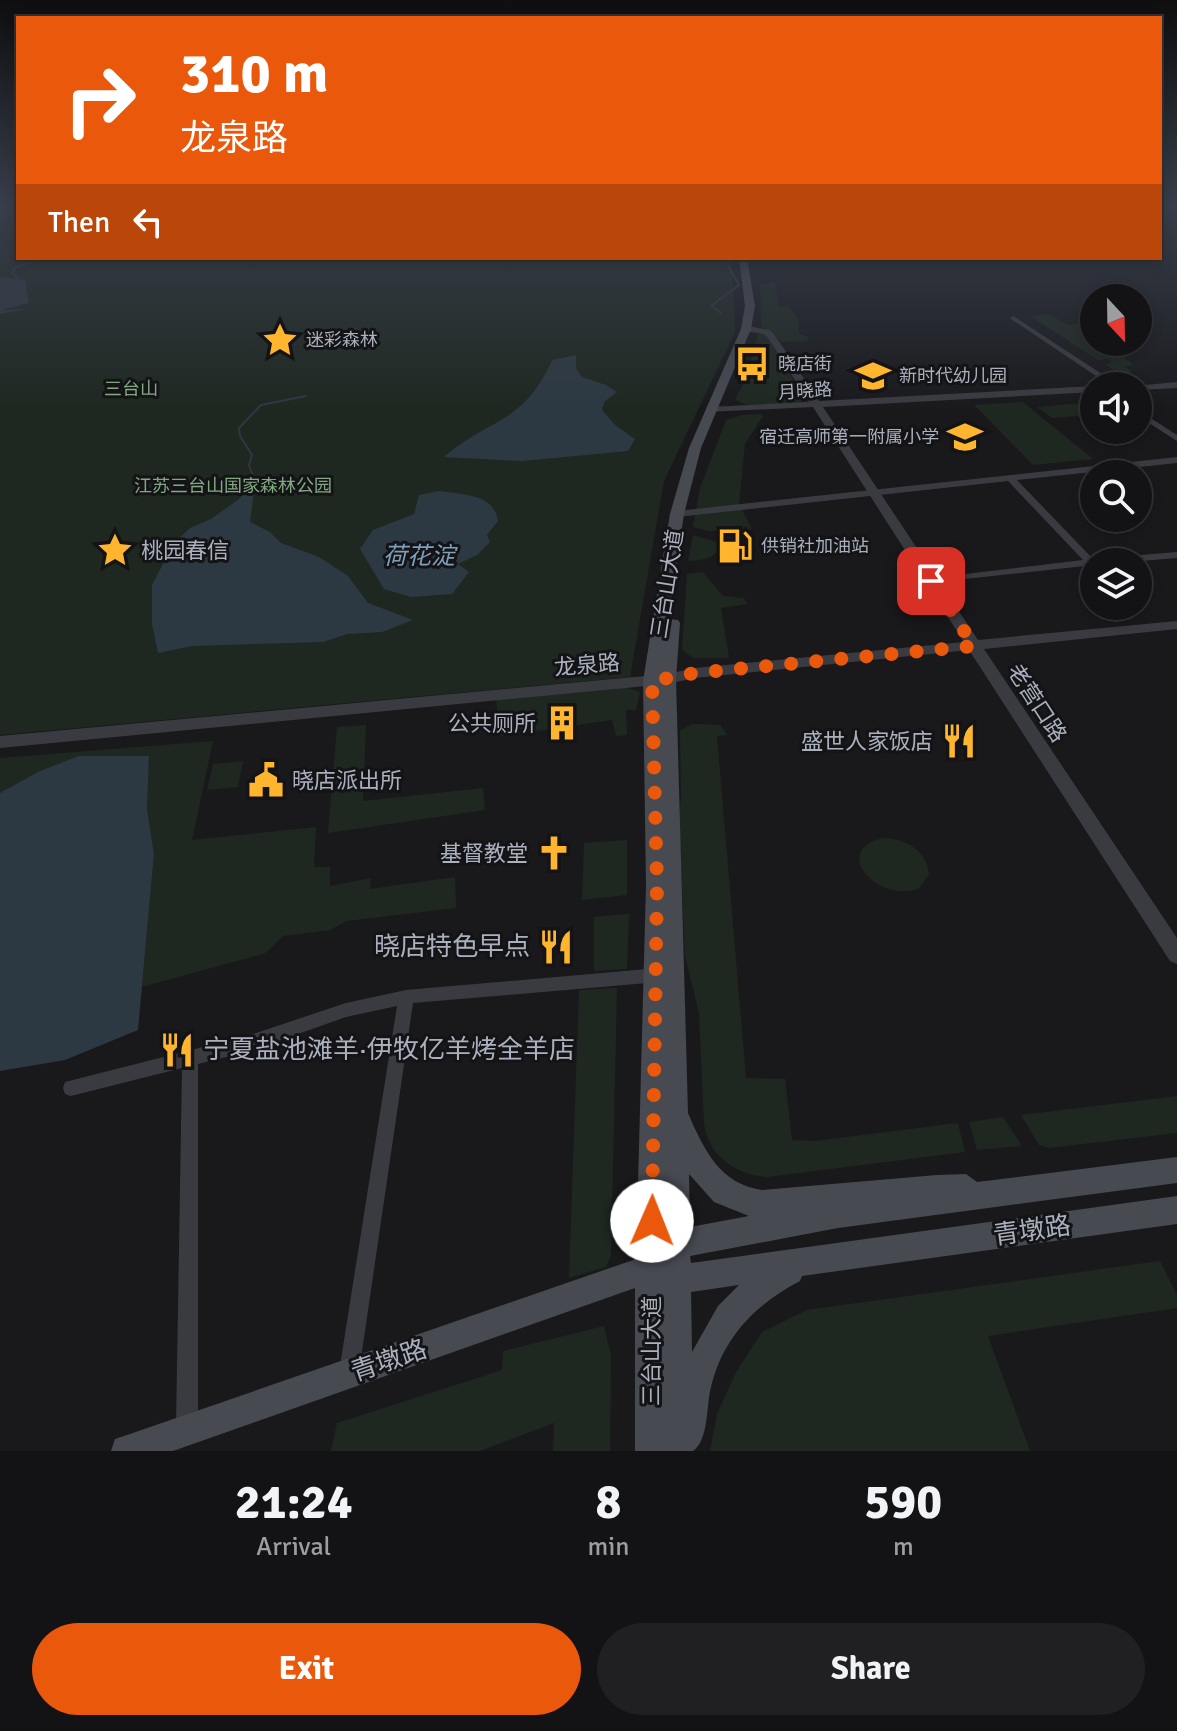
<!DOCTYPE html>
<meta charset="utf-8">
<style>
:root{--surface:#131315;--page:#202022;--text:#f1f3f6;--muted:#9d9ea0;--line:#323234;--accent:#ea580c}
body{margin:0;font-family:Signika,"Noto Sans SC",sans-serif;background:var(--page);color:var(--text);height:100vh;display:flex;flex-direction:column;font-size:30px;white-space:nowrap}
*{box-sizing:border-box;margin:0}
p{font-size:26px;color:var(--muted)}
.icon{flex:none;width:44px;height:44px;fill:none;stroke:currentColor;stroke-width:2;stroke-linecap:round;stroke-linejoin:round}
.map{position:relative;height:1451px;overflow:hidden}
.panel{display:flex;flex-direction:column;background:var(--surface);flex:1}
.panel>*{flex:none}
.top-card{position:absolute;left:16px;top:16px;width:1146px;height:244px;border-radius:0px;box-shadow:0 4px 12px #0003,0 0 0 2px var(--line);background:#ea580c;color:#fff;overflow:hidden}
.needle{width:52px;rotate:158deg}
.buttons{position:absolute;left:1080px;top:284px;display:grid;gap:16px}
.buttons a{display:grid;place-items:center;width:72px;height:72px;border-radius:50%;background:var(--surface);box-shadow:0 4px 12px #0003,0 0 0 2px var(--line);font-size:40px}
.pin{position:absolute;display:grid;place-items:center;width:68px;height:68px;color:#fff;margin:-34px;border-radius:16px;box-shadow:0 4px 12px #0006}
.me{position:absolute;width:88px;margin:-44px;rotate:1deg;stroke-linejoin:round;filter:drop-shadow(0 0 6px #0008)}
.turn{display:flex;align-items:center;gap:28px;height:168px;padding:0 32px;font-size:36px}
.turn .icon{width:104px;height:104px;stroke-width:2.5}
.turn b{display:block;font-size:56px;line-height:68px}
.then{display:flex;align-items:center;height:76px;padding:0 32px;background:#0003;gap:16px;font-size:30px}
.eta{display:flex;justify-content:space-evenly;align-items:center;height:136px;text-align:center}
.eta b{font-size:48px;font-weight:700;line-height:56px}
.button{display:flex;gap:16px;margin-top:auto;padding:16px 32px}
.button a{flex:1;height:92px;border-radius:48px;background:var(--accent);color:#fff;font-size:32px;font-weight:700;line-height:92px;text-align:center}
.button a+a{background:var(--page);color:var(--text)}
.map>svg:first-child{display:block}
.green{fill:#1e2820}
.water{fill:#2d3942}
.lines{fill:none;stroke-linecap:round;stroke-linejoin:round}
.stream{stroke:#2d3942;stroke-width:2}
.minor{fill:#3a3b41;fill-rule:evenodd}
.tertiary{fill:#3a3b41;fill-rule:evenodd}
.secondary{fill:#474a51;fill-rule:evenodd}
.route{stroke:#ea580c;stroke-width:14;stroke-dasharray:0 25.2}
.labels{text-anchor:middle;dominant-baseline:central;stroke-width:6;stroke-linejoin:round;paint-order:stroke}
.far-poi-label{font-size:18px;fill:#aab0bd;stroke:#141417;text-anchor:start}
.far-park-label{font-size:18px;fill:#80a982;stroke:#141417}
.far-street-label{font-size:18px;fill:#aab0bd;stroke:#141417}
.poi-label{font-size:22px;fill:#aab0bd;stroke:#141417;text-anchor:end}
.street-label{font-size:22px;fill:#aab0bd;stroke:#141417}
.water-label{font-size:24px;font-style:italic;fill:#7e9fbb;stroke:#141417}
.near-poi-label{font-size:26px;fill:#aab0bd;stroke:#141417;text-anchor:end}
.near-street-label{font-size:26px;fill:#aab0bd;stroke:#141417}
</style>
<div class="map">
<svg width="1177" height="1451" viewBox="0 0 1177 1451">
<rect width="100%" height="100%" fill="#19191c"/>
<path class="green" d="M0,207H18V258H732L735,332L664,481L630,677L0,735Z
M775,283L779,307H789L798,319L799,334L809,337L807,341L781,342L773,332L761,328L760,284Z
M1048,314L1068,325L1081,323L1094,334V342H1104L1134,365L1125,366L1132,372H1117L1105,364L1112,363L1107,359L1098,360L1030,316Z
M759,332L765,333L807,403C785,404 752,412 735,399L744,383Z
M1023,402L1093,459L1033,465L974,405Z
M1094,402V415L1052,418L1037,407Z
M761,414L763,416L745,444L739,504L752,529L709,531L693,527L700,488L726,420L742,415Z
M693,535L716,542L720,548C713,560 700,560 688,561Z
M703,572L723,596L744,598L747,604L721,608L729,658H693L682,649L687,574Z
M622,686L640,692L636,710H626L627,735L616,736L612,720L501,736L496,699Z
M693,724L720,725L727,735L717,736L746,1078L785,1079L792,1140L815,1141L958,1123L965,1152L767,1177C737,1175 708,1157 704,1123L699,1013L685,956L679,819L681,797L680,730Z
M366,725L363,801L483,788L485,810L328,833L337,727Z
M213,741L192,840L316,827L314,867H330V886L371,878L370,889L455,877L456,908L347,921L330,930L283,936L266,953L142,987L154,854L147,809L149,757L0,793V758Z
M243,761L238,787L207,790L213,764Z
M883,838C906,839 927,850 929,875L918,889C875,902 831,850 883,838Z
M627,840V895L582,900L584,843Z
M629,914L627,969L594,971V917Z
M617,988L611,1255L606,1267L569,1278L579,990Z
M1177,1096V1133L1049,1148L1039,1145L1021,1115Z
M1003,1117L1022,1146L977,1150L969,1122Z
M1160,1261L1177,1295V1308L988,1336L1030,1451H710L717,1414L736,1372L762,1332L807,1310Z
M604,1326L611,1355L610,1451H553L554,1423L480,1451H331L337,1423L502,1370L503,1351Z"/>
<path class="water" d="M0,277L25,280L29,303L1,310L28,309L0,314Z
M576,355V368L582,377L606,385L617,392L604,402L602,410L615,425L635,439L628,451L522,461L444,457C490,417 523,425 552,360Z
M255,482L250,522L270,532L281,543L319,557L348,576L368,603L413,620L382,632L347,634L323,642L192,646L158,653L152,624V585L174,543L190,528L211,519L239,499Z
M439,491C462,495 494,493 498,521L487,535L490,542L477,555L458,564L469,572L452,594L411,597L384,589L360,549L373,530L414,514L419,495Z
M79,756H149L147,809L154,854L138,1030L65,1060L0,1071V793L40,771Z"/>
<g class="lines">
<path class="stream" d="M18,278L12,273L16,267L47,258
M721,313L711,306L739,285L728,266
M255,482L249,465L252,455L240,436L239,428L261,405L306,396"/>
<path class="minor" d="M1013,316L1015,317L1120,386H1111L1011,319L1010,318Z
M1138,410L1177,435V441L1138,416Z
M1177,457V463L1017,480L1093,559L1177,552V558L1129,562H1094V565L927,583V579L931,578L1083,560L1008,481L677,517L672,514L677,511Z
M659,968L664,970L667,975L664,980L659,982L413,1003L359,1372L356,1379L349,1382L342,1379L339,1372L397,1006L346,1017L250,1051L198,1064V1427L195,1435L187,1438L179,1435L176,1427L182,1068L71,1096L65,1094L63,1088L65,1082L250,1035L346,1003L406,990Z"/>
<path class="tertiary" d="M746,326L770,330L774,334L819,401L1094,386V392L823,407L978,640L1177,621V629L984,649L1177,938V964L1170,961L969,650L695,678L667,684L0,748V736L667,674L695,668L964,642L813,407L706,412V408L710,407L809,402L768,338L764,334L743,331L742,329Z
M1177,382V388L1138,390V386H1134Z"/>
<path class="secondary" d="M739,258H747L755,306L751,329L701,448L684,514L669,619L678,620L680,623L676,679L688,1113C704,1150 720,1184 762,1190L937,1175L966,1174L977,1182L1177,1157V1183L838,1228L690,1256L691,1263L1177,1196V1224L802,1276L800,1281C756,1304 723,1337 711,1387C706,1406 709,1440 693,1451H635V1288L173,1451H111L115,1439L127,1435L636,1259L646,885L643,681L670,514L689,448L741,329L745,306ZM689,1174L714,1202L749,1216L690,1227ZM739,1285L718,1306L692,1352L691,1292Z"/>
</g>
<linearGradient id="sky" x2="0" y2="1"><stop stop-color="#0e0e0f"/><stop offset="0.5" stop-color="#383e4b"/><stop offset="1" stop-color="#383e4b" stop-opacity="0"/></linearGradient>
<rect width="1177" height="411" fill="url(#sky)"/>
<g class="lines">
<path class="route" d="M652,1221L657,885L652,681L695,673L974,646L931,581"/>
</g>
<defs>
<g id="sight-bare" transform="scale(2.76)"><path d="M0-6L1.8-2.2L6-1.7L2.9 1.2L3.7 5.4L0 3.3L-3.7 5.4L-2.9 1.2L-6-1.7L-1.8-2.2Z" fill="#ffb62e" stroke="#141417" stroke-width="2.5" paint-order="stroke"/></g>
<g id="bus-bare" transform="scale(2.76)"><path d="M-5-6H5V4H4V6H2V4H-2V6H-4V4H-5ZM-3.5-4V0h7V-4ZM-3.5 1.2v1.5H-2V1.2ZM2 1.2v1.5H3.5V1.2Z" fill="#ffb62e" stroke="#141417" stroke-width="2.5" paint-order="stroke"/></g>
<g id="school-bare" transform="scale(2.76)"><path d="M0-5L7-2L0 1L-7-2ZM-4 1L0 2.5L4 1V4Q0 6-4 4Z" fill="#ffb62e" stroke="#141417" stroke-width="2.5" paint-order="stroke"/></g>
<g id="fuel-bare" transform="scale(2.76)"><path d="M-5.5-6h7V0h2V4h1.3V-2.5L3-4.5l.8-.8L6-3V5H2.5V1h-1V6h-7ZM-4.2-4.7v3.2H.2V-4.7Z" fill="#ffb62e" stroke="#141417" stroke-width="2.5" paint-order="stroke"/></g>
<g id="building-bare" transform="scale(2.76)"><path d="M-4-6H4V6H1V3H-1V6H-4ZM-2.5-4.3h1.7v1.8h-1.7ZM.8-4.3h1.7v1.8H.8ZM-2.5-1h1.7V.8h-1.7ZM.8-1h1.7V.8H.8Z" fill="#ffb62e" stroke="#141417" stroke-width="2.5" paint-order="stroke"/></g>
<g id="restaurant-bare" transform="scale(2.76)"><path d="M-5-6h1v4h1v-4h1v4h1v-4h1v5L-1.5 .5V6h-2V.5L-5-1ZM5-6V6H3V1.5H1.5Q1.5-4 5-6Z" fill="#ffb62e" stroke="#141417" stroke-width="2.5" paint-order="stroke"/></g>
<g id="civic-bare" transform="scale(2.76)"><path d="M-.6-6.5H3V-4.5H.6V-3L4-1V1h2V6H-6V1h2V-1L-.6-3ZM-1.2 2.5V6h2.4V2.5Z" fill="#ffb62e" stroke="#141417" stroke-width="2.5" paint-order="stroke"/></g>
<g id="church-bare" transform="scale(2.76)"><path d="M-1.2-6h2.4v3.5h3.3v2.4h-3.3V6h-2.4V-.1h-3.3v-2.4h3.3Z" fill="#ffb62e" stroke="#141417" stroke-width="2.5" paint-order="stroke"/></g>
</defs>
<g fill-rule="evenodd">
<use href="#sight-bare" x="280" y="340"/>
<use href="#bus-bare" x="752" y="364"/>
<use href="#school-bare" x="873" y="376"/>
<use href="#school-bare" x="965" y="437"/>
<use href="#fuel-bare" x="735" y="546"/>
<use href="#sight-bare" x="115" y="550"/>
<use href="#building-bare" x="562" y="723"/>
<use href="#restaurant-bare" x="959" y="741"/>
<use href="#civic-bare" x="266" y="780"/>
<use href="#church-bare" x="554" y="853"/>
<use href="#restaurant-bare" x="556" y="947"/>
<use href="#restaurant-bare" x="177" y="1050"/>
</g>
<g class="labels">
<g class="far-poi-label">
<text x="306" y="340">迷彩森林</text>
<text x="778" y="364">晓店街</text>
<text x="899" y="376">新时代幼儿园</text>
<text x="939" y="437" text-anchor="end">宿迁高师第一附属小学</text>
<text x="761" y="546">供销社加油站</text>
</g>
<g class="far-park-label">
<text x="131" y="389">三台山</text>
<text x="233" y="486">江苏三台山国家森林公园</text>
</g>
<g class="far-street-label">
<text transform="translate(805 391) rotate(-4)">月晓路</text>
</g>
<g class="poi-label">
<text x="141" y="550" text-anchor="start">桃园春信</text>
<text x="536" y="723">公共厕所</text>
<text x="933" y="741">盛世人家饭店</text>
<text x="292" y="780" text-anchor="start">晓店派出所</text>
<text x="528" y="853">基督教堂</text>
</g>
<g class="street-label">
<text transform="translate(667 584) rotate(-81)">三台山大道</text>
<text transform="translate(587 665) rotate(-5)">龙泉路</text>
<text transform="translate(1037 703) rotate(57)">老营口路</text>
<text transform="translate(651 1351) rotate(-90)">三台山大道</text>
</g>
<g class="water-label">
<text x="419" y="556">荷花淀</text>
</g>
<g class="near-poi-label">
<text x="530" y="947">晓店特色早点</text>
<text x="203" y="1050" text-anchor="start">宁夏盐池滩羊·伊牧亿羊烤全羊店</text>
</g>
<g class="near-street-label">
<text transform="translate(1032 1231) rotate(-8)">青墩路</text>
<text transform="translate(389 1361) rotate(-19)">青墩路</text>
</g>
</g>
</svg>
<div class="buttons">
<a><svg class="needle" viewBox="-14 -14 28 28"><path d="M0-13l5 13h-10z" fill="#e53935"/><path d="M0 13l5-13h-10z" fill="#9d9ea0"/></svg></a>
<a><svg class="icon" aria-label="sound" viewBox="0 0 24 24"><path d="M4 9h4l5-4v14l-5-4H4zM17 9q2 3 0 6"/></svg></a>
<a><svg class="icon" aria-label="search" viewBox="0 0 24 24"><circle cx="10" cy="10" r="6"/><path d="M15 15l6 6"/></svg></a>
<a><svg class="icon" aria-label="layers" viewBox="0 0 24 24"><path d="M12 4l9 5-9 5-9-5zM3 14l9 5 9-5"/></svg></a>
</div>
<div class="pin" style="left:931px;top:581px;background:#d93025"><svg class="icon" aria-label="arrive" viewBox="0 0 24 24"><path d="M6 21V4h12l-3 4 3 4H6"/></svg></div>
<svg class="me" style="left:652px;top:1221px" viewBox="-20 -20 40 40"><circle r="19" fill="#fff"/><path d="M0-13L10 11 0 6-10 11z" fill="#ea580c"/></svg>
<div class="top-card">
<div class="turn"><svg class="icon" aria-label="right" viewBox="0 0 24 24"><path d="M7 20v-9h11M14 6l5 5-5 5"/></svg><div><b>310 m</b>龙泉路</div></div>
<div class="then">Then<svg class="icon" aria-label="left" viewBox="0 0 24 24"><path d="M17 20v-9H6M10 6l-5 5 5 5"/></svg></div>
</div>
</div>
<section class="panel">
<div class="eta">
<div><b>21:24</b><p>Arrival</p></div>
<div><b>8</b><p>min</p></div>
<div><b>590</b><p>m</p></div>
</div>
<div class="button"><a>Exit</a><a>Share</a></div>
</section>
